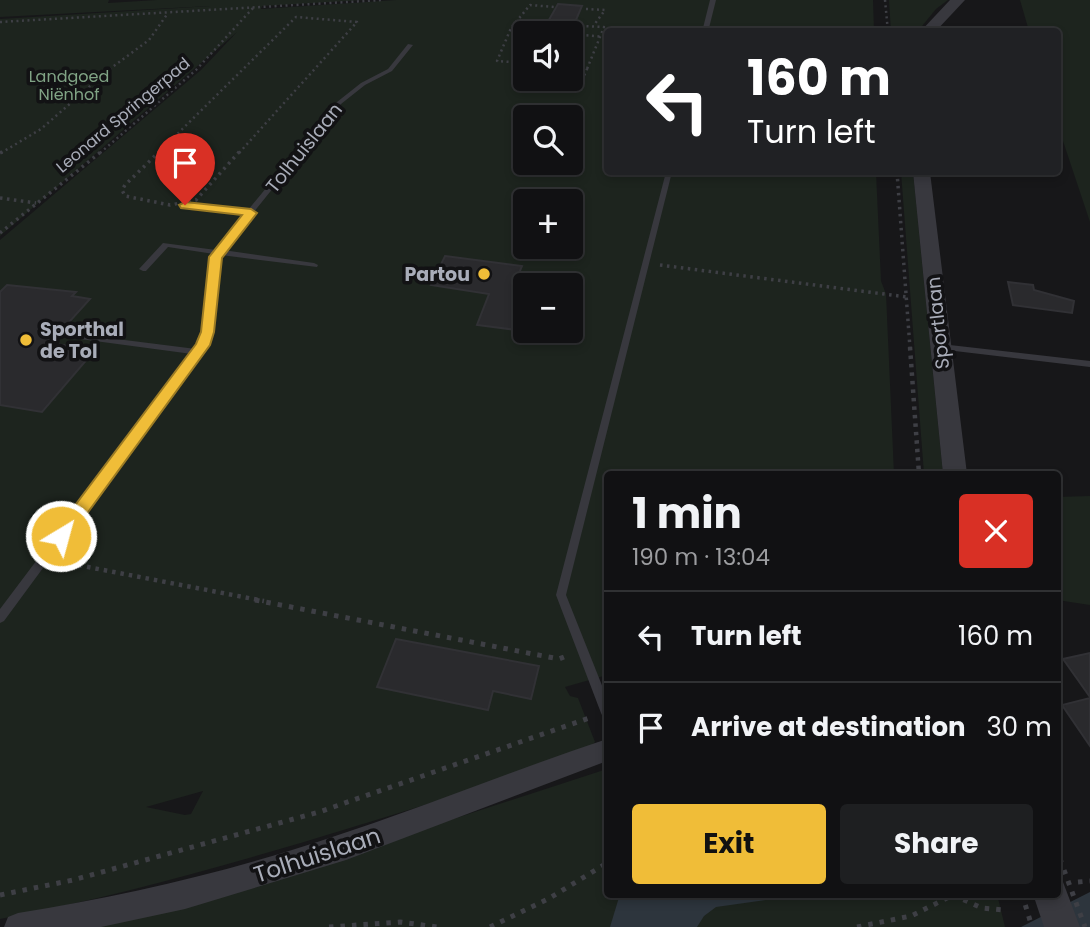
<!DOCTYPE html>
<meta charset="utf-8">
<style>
:root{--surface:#111113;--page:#1e1f21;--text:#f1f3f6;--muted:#9c9da0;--line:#303133;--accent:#f0bd38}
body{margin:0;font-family:Poppins,sans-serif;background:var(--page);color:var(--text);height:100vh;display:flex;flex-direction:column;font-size:26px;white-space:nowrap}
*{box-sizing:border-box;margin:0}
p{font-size:23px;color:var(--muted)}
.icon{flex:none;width:38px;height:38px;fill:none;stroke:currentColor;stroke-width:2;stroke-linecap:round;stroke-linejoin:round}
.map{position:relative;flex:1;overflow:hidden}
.panel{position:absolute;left:604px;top:471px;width:457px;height:427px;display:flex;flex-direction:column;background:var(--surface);border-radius:7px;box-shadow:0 4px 10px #0003,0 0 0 2px var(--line)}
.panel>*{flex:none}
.top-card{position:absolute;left:604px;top:28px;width:457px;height:147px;border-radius:7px;box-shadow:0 4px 10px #0003,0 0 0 2px var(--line);background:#202124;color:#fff;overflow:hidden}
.tools{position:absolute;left:513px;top:21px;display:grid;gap:14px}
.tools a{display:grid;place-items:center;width:70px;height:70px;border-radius:7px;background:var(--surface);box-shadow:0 4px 10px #0003,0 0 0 2px var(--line);font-size:35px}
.pin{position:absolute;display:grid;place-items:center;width:60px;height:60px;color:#fff;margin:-72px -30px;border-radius:50% 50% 50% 0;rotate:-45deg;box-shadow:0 0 7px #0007}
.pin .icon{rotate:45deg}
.me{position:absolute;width:77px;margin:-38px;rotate:37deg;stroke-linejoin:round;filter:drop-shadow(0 0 5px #0008)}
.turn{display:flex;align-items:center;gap:24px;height:147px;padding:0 28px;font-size:32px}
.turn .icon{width:91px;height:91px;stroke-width:2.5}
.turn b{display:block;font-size:49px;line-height:60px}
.round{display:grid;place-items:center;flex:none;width:74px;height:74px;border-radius:7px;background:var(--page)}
.overview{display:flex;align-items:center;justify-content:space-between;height:119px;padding:0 28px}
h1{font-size:42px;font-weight:700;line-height:52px}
.primary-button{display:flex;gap:14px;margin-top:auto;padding:14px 28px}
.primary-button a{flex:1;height:80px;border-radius:7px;background:var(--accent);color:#111;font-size:28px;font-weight:700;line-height:80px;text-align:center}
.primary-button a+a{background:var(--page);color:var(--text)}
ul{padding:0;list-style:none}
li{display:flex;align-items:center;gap:21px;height:91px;padding:0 28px;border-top:2px solid var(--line)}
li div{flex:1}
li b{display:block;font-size:26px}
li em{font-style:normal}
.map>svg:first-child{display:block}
.green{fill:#1d241e;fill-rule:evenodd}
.water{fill:#2d353d}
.building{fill:#2a2a2d;stroke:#313135;stroke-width:2}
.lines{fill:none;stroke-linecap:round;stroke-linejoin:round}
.path-far3{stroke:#3e3f45;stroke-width:2.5;stroke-dasharray:2 3.5;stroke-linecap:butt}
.path-far2{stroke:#3e3f45;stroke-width:3.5;stroke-dasharray:2.5 4.5;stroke-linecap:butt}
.path-far1{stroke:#3e3f45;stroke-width:4.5;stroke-dasharray:3.5 5;stroke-linecap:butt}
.path{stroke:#3e3f45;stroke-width:5;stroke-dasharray:4.5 7;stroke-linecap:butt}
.service{fill:#38383e;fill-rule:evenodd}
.minor{fill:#38383e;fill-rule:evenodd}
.tertiary{fill:#38383e;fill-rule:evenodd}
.path-bridge{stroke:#3e3f45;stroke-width:5;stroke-dasharray:4.5 7;stroke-linecap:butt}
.route{fill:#f0bd38;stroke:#9c7b24;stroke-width:2}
.poi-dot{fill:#f0bd38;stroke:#121214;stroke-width:2.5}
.labels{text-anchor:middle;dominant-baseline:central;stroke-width:7;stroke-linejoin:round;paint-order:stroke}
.far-park-label{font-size:16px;fill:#80a385;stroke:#121214}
.far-street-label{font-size:16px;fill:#a9adb9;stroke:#121214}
.street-label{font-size:19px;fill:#a9adb9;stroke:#121214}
.poi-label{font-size:19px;font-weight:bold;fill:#a9adb9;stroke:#121214;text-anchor:end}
.near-street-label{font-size:23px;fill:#a9adb9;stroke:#121214}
</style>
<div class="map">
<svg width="1090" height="927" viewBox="0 0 1090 927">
<rect width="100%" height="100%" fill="#171719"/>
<path class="green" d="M0,0H109L108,3L157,0H366L262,6L261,9L396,0H873L874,31L607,32V172H876L881,281L886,294L894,474H607V675L565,687L570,696L578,698L595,742C572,766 483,787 447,798C299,844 152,890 0,919V240L201,70L237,32L0,236V19L211,6L0,17ZM525,33H570V79H525ZM525,117H570V163H525ZM525,201H570V247H525ZM525,285H570V331H525ZM203,791L191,814L185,815L146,807Z
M889,0H948L936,9L918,31L891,32Z
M1020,0H1090V222L1057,123V32L1029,31Z
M901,172H913L943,474H924Z
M1090,496V605L1057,600V497Z
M607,769V894H997L1005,927H73L179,908Z"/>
<path class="water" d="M1090,892V927H1021Z
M620,894H809L716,907L704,916L697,927H610Z"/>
<path class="building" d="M558,4L582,6L573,27L546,25Z
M445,256L522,266L514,285L525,286V331L477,325L489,294L431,285Z
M1008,282L1033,285L1034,290L1074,301L1072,313L1013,305Z
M7,285L76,292L72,296L90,299L50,343L95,350L42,412L0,405V292Z
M396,639L539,666L531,699L493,691L488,710L377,687Z
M1090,653V697L1063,659Z
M1090,698V746L1062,705Z"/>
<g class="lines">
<path class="path-far3" d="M885,0L888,32
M586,9L605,10L594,25
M517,21L545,23
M0,22L382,0
M581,26L604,27L587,69
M511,28L566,33
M570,34L607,37
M525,63L497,61L511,28L530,5L554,7
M570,67L587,69L581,83
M1,153L41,129L111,68L149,40L168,13
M100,153L196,70L253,8
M158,153L296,17L357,22L239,153"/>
<path class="path-far2" d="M160,151L125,185L122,190L125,196L170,205L196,200L240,151
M0,153L4,151
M897,172L910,348
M0,198L36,203
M0,233L102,151
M660,265L907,297"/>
<path class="path-far1" d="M910,347L919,474
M62,562L264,601"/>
<path class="path" d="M255,600L559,659L569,655
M1057,847L1063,869
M1078,882L1090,881
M0,895L73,880L319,812L592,717
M953,895L982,908L1004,910
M329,927L400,922L437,927
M490,927L548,899L607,863
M857,927L911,916L953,895"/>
<path class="service" d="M710,0H716L708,32H702Z
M408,44L413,45L392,71L365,85L341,104L223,250L314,263L318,265L317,267L221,255C208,283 215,316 207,345L4,621L0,623V609L192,354L80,339L77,338L76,336L77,334L196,349C212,326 201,282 214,254L168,247L146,271H143L139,269L163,243L216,250L245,214L185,207L181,205L182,203L248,210L337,102L361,83L388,69Z
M666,172H672L566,595L607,698V718L603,717L601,713L556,595Z
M941,344L1090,361V367L938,349L937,347L938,345Z"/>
<path class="minor" d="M607,739V761L346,860L185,909L101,927H4L8,917L18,913C111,898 202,878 292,850C399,817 502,774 607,739Z"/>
<path class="tertiary" d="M950,0H965L935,32H920Z
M913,172H930L967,474H943Z
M1057,879L1063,882L1080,927H1044L1033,894H1057Z"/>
<path class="path-bridge" d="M1064,870L1085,927
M1022,894L1032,927"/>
</g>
<path class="route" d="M185,202L251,209L257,213L222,258L214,332L210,345L67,541H55L53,536L55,532L196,344L201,332L209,257L242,215L181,208L179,205Z"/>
<g class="poi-dot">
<circle cx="484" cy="274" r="7"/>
<circle cx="26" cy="340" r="7"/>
</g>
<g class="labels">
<g class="far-park-label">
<text x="69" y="76">Landgoed<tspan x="69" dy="18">Niënhof</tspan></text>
</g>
<g class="far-street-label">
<text transform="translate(123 115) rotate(-40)">Leonard Springerpad</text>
</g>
<g class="street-label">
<text transform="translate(304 148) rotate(-51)">Tolhuislaan</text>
<text transform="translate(938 323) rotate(-96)">Sportlaan</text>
</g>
<g class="poi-label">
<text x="470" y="274">Partou</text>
<text x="40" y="329" text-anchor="start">Sporthal<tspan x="40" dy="22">de Tol</tspan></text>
</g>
<g class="near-street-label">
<text transform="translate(317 855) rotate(-18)">Tolhuislaan</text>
</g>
</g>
</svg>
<div class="tools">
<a><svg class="icon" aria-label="sound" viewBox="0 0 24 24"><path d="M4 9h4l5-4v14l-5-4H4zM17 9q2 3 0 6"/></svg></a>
<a><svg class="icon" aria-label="search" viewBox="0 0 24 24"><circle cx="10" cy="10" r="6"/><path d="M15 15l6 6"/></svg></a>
<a>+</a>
<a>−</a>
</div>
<div class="pin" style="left:185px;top:205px;background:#d93025"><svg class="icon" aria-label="arrive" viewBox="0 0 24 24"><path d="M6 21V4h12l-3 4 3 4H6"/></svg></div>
<svg class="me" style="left:61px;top:536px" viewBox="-20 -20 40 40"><circle r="17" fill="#f0bd38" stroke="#fff" stroke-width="3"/><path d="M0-11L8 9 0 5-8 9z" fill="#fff"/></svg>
<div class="top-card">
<div class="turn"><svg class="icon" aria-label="left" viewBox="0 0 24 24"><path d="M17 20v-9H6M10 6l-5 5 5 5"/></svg><div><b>160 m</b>Turn left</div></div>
</div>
<section class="panel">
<div class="overview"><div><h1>1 min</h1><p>190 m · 13:04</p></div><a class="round" style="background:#d93025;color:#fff"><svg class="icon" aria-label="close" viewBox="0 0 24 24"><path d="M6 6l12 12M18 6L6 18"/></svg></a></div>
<ul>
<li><svg class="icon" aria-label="left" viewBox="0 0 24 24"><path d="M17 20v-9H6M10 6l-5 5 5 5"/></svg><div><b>Turn left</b></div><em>160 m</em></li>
<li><svg class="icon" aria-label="arrive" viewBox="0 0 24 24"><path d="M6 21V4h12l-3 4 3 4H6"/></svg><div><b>Arrive at destination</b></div><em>30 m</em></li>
</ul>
<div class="primary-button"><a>Exit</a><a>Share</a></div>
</section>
</div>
